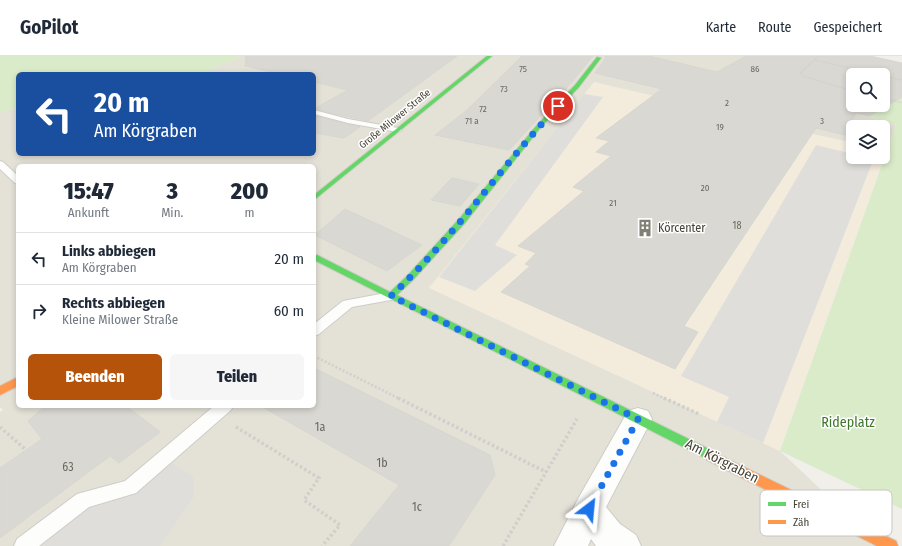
<!DOCTYPE html>
<html lang="de">
<meta charset="utf-8">
<style>
:root{--surface:#fff;--page:#f6f6f7;--text:#1f2937;--muted:#747a83;--line:#e0e1e3;--accent:#b45309}
body{margin:0;font-family:"Fira Sans Condensed",sans-serif;background:var(--page);color:var(--text);height:100vh;display:flex;flex-direction:column;font-size:15px;white-space:nowrap}
*{box-sizing:border-box;margin:0}
p{font-size:13px;color:var(--muted)}
.icon{flex:none;width:22px;height:22px;fill:none;stroke:currentColor;stroke-width:2;stroke-linecap:round;stroke-linejoin:round}
.map{position:relative;flex:1;overflow:hidden}
.sheet{position:absolute;left:16px;top:108px;width:300px;height:244px;display:flex;flex-direction:column;background:var(--surface);border-radius:6px;box-shadow:0 2px 6px #0003}
.sheet>*{flex:none}
.top-card{position:absolute;left:16px;top:16px;width:300px;height:84px;border-radius:6px;box-shadow:0 2px 6px #0003;background:#1a4fa0;color:#fff;overflow:hidden}
.fabs{position:absolute;left:846px;top:12px;display:grid;gap:8px}
.fabs a{display:grid;place-items:center;width:44px;height:44px;border-radius:6px;background:var(--surface);box-shadow:0 2px 6px #0003;font-size:20px}
.pin{position:absolute;display:grid;place-items:center;width:34px;height:34px;color:#fff;margin:-17px;border:2px solid #fff;border-radius:50%;box-shadow:0 1px 4px #0007}
.me{position:absolute;width:44px;margin:-22px;rotate:29deg;stroke-linejoin:round;filter:drop-shadow(0 0 3px #0008)}
.turn{display:flex;align-items:center;gap:14px;height:84px;padding:0 12px;font-size:18px}
.turn .icon{width:52px;height:52px;stroke-width:2.5}
.turn b{display:block;font-size:28px;line-height:34px}
.eta{display:flex;justify-content:space-evenly;align-items:center;height:68px;text-align:center}
.eta b{font-size:24px;font-weight:800;line-height:28px}
.button{display:flex;gap:8px;margin-top:auto;padding:8px 12px}
.button a{flex:1;height:46px;border-radius:6px;background:var(--accent);color:#fff;font-size:16px;font-weight:800;line-height:46px;text-align:center}
.button a+a{background:var(--page);color:var(--text)}
ul{padding:0;list-style:none}
li{display:flex;align-items:center;gap:12px;height:52px;padding:0 12px;border-top:1px solid var(--line)}
li div{flex:1}
li b{display:block;font-size:15px}
li em{font-style:normal}
header{display:flex;align-items:center;gap:24px;box-sizing:border-box;height:56px;padding:0 20px;background:var(--surface);border-bottom:1px solid var(--line)}
header strong{font-size:19px}
nav{display:flex;gap:22px;margin-inline-start:auto;font-size:14px}
.map>svg:first-child{display:block}
.residential{fill:#e4e1d7;fill-rule:evenodd}
.commercial{fill:#f3ecdd}
.green{fill:#daebca;fill-rule:evenodd}
.parking{fill:#dfdeda}
.building{fill:#dad8d2;stroke:#d8d6d0;fill-rule:evenodd}
.lines{fill:none;stroke-linecap:round;stroke-linejoin:round}
.lane-casing{stroke:#cecdc8;stroke-width:2}
.street-casing{stroke:#cecdc8;stroke-width:2}
.fast-casing{stroke:#d0cdc1;stroke-width:2}
.slow-casing{stroke:#d0cdc1;stroke-width:2}
.path-far2{stroke:#d1cfcb;stroke-width:1.5;stroke-dasharray:1 1;stroke-linecap:butt}
.path-far1{stroke:#d1cfcb;stroke-width:2.5;stroke-dasharray:2 2;stroke-linecap:butt}
.path{stroke:#d1cfcb;stroke-width:3.5;stroke-dasharray:2.5 2.5;stroke-linecap:butt}
.lane{fill:#fdfdfc;fill-rule:evenodd}
.street{fill:#fdfdfc;fill-rule:evenodd}
.fast{fill:#63d668;fill-rule:evenodd}
.slow{fill:#ff974d;fill-rule:evenodd}
.route{stroke:#1a73e8;stroke-width:7;stroke-dasharray:0 12.6}
.labels{text-anchor:middle;dominant-baseline:central;stroke-width:3;stroke-linejoin:round;paint-order:stroke}
.far-number-label{font-size:9px;fill:#6c685e}
.far-street-label{font-size:10px;fill:#464236;stroke:#fff}
.number-label{font-size:10px;fill:#6c685e}
.poi-label{font-size:12px;fill:#464236;stroke:#fff;text-anchor:start}
.near-number-label{font-size:12px;fill:#6c685e}
.near-park-label{font-size:14px;fill:#3e772a;stroke:#fff}
.near-street-label{font-size:14px;fill:#464236;stroke:#fff}
.key{fill:#fff;stroke:#c8c6c3;stroke-width:1}
.key-label{font-size:11px;fill:#464236}
</style>
<header>
<strong>GoPilot</strong>
<nav><a>Karte</a><a>Route</a><a>Gespeichert</a></nav>
</header>
<div class="map">
<svg width="902" height="490" viewBox="0 0 902 490">
<rect width="100%" height="100%" fill="#f0efea"/>
<path class="residential" d="M241,0H816L768,33L896,69L887,94L883,93V71H853V87L656,43L429,231L780,395L881,490H0V356L3,354L0,351V56L18,52V98H314V18H200ZM18,110H314V350H18Z"/>
<path class="commercial" d="M594,26L659,41L657,43L853,87V101H883V93L887,94L780,395L429,232Z"/>
<path class="green" d="M0,0H241L200,18H18V52L0,56Z
M902,10V453L780,395L896,69L768,33ZM853,19H883V49H853Z"/>
<path class="parking" d="M584,38L603,41L495,189L517,199L475,235L439,221Z
M816,89L853,98V101L874,102L763,387L717,366L729,341L681,320Z
M164,402L193,421L194,440L160,490H24L84,444L130,431Z"/>
<path class="building" d="M246,0H457L368,65L314,53L348,34L314,26V18H279L245,10Z
M522,0H593L572,26L509,94L435,79L466,55Z
M605,0H649L717,16L746,0H870L902,7V41L869,60L856,57L845,79L816,72L684,270L698,276L675,313L501,236L530,210L525,208L536,197L518,190L584,135L573,131L611,100L596,96L609,85L596,82L662,33L595,17L605,3ZM853,19H883V49H853Z
M314,60L348,68L360,71L344,82L314,77Z
M452,122L479,128L460,150L431,144Z
M345,153L422,189L387,215L315,179Z
M314,312L490,399L495,419L449,490H350L399,429L261,350H314Z
M45,350H126L160,376L119,407L110,400L0,482V412L42,383L28,365Z"/>
<g class="lines">
<g class="lane-casing">
<path id="lane" d="M314,54L348,63L398,72L402,74L398,76L348,67L314,58Z
M0,105L3,106L18,120V128L15,127L0,113Z
M391,236L396,237L397,240L396,243L352,251L319,278L314,280V268L343,245Z
M214,350H233L231,354L136,437L89,451L39,490H14L17,483L77,438L125,425Z"/>
</g>
<g class="street-casing">
<path id="street" d="M638,352L648,355L652,363L606,451L620,468L636,479L641,490H596L591,483L588,490H554L578,443L628,355Z"/>
</g>
<g class="fast-casing">
<path id="fast" d="M487,0H492L314,144V139Z
M597,1L601,2L579,31L541,71L465,167L413,224L397,239L715,396L717,400L715,404L711,405L314,204V199H317L390,236L407,220L459,163L537,69L575,29Z"/>
</g>
<g class="slow-casing">
<path id="slow" d="M18,321V330L0,339V330Z
M711,395L896,485L898,490H877L707,404L705,400L707,396Z"/>
</g>
<path class="path-far2" d="M819,0L801,16L803,20L853,35
M814,4L880,19
M883,20L902,24
M883,42L902,47"/>
<path class="path-far1" d="M314,300L400,343
M653,337L666,343"/>
<path class="path" d="M398,342L546,416
M664,342L699,358
M0,371L26,394
M236,371L319,422L304,444L340,469L322,490
M503,490L577,363"/>
<use href="#lane" class="lane"/>
<use href="#street" class="street"/>
<use href="#fast" class="fast"/>
<use href="#slow" class="slow"/>
</g>
<g class="lines">
<path class="route" d="M558,50C500,112 454,181 391,240L638,363L589,453"/>
</g>
<defs>
<g id="building-bare" transform="scale(1.38)"><path d="M-4-6H4V6H1V3H-1V6H-4ZM-2.5-4.3h1.7v1.8h-1.7ZM.8-4.3h1.7v1.8H.8ZM-2.5-1h1.7V.8h-1.7ZM.8-1h1.7V.8H.8Z" fill="#827f75" stroke="#fff" stroke-width="2.5" paint-order="stroke"/></g>
</defs>
<g fill-rule="evenodd">
<use href="#building-bare" x="645" y="172"/>
</g>
<g class="labels">
<g class="far-number-label">
<text x="523" y="13">75</text>
<text x="755" y="13">86</text>
<text x="504" y="33">73</text>
<text x="727" y="47">2</text>
<text x="483" y="53">72</text>
<text x="472" y="65">71 a</text>
<text x="822" y="65">3</text>
<text x="720" y="71">19</text>
<text x="705" y="132">20</text>
<text x="613" y="147">21</text>
</g>
<g class="far-street-label">
<text transform="translate(395 63) rotate(-39)">Große Milower Straße</text>
</g>
<g class="number-label">
<text x="737" y="170">18</text>
</g>
<g class="poi-label">
<text x="658" y="172">Körcenter</text>
</g>
<g class="near-number-label">
<text x="320" y="371">1a</text>
<text x="382" y="407">1b</text>
<text x="68" y="411">63</text>
<text x="417" y="451">1c</text>
</g>
<g class="near-park-label">
<text x="848" y="366">Rideplatz</text>
</g>
<g class="near-street-label">
<text transform="translate(722 405) rotate(27)">Am Körgraben</text>
</g>
</g>
<rect x="760" y="434" width="132" height="46" rx="6" class="key"/>
<rect x="768" y="446" width="18" height="4" fill="#63d668"/>
<rect x="768" y="464" width="18" height="4" fill="#ff974d"/>
<g class="key-label">
<text x="793" y="452">Frei</text>
<text x="793" y="470">Zäh</text>
</g>
</svg>
<div class="fabs">
<a><svg class="icon" aria-label="search" viewBox="0 0 24 24"><circle cx="10" cy="10" r="6"/><path d="M15 15l6 6"/></svg></a>
<a><svg class="icon" aria-label="layers" viewBox="0 0 24 24"><path d="M12 4l9 5-9 5-9-5zM3 14l9 5 9-5"/></svg></a>
</div>
<div class="pin" style="left:558px;top:50px;background:#d93025"><svg class="icon" aria-label="arrive" viewBox="0 0 24 24"><path d="M6 21V4h12l-3 4 3 4H6"/></svg></div>
<svg class="me" style="left:589px;top:453px" viewBox="-20 -20 40 40"><path d="M0-17L14 15 0 8-14 15z" fill="#1a73e8" stroke="#fff" stroke-width="4"/></svg>
<div class="top-card">
<div class="turn"><svg class="icon" aria-label="left" viewBox="0 0 24 24"><path d="M17 20v-9H6M10 6l-5 5 5 5"/></svg><div><b>20 m</b>Am Körgraben</div></div>
</div>
<section class="sheet">
<div class="eta">
<div><b>15:47</b><p>Ankunft</p></div>
<div><b>3</b><p>Min.</p></div>
<div><b>200</b><p>m</p></div>
</div>
<ul>
<li><svg class="icon" aria-label="left" viewBox="0 0 24 24"><path d="M17 20v-9H6M10 6l-5 5 5 5"/></svg><div><b>Links abbiegen</b><p>Am Körgraben</p></div><em>20 m</em></li>
<li><svg class="icon" aria-label="right" viewBox="0 0 24 24"><path d="M7 20v-9h11M14 6l5 5-5 5"/></svg><div><b>Rechts abbiegen</b><p>Kleine Milower Straße</p></div><em>60 m</em></li>
</ul>
<div class="button"><a>Beenden</a><a>Teilen</a></div>
</section>
</div>
